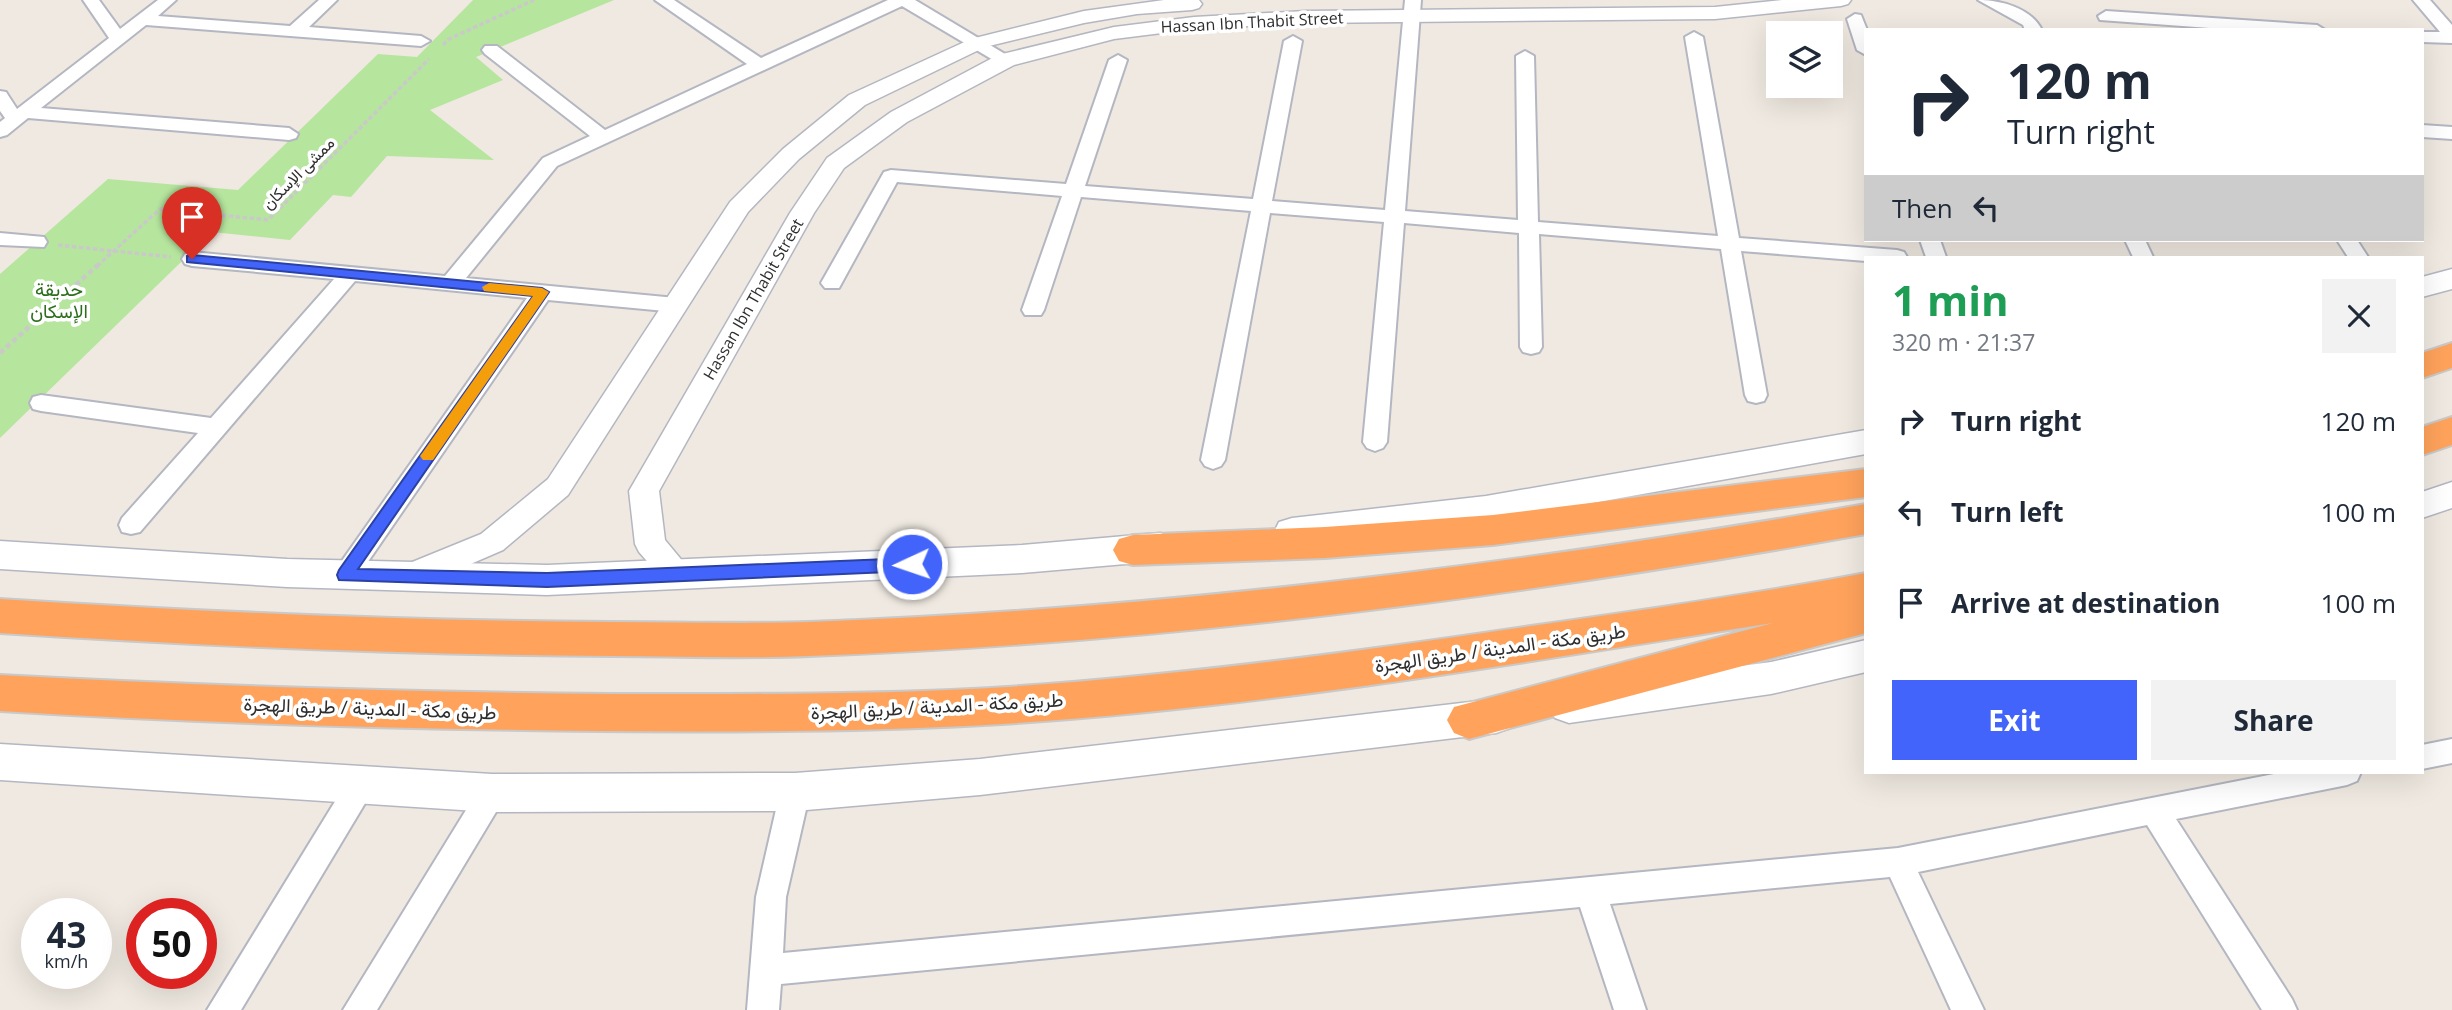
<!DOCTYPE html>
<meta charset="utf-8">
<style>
:root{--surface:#fff;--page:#f2f2f3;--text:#1f2937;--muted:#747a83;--accent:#4264fb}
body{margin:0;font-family:"Open Sans",Vazirmatn,sans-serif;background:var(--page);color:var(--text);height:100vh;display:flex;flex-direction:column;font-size:26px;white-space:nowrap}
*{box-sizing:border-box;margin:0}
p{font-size:23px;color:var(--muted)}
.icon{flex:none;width:38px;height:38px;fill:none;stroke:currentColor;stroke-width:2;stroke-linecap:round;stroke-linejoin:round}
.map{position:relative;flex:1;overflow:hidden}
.drawer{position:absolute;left:1864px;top:256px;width:560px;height:518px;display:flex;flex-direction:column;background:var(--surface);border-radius:0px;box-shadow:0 7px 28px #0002}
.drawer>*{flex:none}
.top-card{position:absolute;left:1864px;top:28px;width:560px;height:214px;border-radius:0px;box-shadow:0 7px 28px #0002;background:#fff;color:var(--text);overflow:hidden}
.controls{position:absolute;left:1766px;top:21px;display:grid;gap:14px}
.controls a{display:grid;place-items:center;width:77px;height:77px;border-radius:0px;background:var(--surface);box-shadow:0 7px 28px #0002;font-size:35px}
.speed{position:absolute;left:21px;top:898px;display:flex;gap:14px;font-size:35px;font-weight:700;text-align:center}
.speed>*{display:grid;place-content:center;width:91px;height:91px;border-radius:50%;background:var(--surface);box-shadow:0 7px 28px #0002;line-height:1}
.speed small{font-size:18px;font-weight:400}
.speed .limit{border:10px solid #d22;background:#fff;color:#111}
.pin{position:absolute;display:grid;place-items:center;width:60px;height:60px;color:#fff;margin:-72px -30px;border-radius:50% 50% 50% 0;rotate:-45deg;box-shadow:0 0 7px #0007}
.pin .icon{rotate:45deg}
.me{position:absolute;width:77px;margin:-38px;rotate:267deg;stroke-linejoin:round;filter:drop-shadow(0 0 5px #0008)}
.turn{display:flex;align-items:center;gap:24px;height:147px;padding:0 28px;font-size:32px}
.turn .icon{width:91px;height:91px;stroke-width:2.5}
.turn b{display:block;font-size:49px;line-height:60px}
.then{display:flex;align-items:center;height:66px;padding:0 28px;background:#0003;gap:14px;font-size:26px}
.round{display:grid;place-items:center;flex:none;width:74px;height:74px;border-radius:0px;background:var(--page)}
.headline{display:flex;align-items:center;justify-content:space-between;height:119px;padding:0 28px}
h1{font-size:42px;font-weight:700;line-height:52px;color:#1e9e55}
.button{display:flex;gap:14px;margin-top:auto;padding:14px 28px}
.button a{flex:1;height:80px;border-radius:0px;background:var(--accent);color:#fff;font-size:28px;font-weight:700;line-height:80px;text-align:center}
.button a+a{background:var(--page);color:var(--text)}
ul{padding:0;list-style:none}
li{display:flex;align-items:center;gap:21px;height:91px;padding:0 28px}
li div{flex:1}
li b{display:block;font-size:26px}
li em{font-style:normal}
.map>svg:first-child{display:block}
.green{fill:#b6e59e}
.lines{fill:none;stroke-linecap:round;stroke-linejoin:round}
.minor-casing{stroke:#b4b7c1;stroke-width:4}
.tertiary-casing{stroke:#b4b7c1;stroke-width:3}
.secondary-casing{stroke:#b4b7c1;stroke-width:3}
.motorway-casing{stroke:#c9c9c9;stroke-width:4}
.path-far1{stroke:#c9c9c9;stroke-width:3.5;stroke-dasharray:4.5 2.5;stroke-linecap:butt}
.path{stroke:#c9c9c9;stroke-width:4.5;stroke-dasharray:5 3.5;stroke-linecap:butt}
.minor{fill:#fff;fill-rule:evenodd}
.tertiary{fill:#fff;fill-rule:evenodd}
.secondary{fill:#fff;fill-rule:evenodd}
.motorway{fill:#ffa35c;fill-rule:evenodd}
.route{fill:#4264fb;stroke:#2b41a3;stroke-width:2}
.slow{fill:#f59e0b}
.labels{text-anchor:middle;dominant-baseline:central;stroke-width:7;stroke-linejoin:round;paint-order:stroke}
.far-street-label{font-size:16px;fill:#2e2e2e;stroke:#fff}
.park-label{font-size:19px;fill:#2c6e1b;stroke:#fff}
.street-label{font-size:19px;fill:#2e2e2e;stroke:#fff}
</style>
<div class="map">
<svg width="2452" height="1010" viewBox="0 0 2452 1010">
<rect width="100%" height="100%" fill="#efe9e1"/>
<path class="green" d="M473,0H614L476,57L503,80L430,110L494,160L387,156L351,197L333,195L290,240L212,232L0,438V274L108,179L238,190L378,54L417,57Z"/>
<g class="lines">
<g class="minor-casing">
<path id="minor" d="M83,0H99L120,29L158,0H176L158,16L290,26L319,0H337L309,27L421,36L430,41L421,46L146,25L41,108L289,128L298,134L296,138L289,140L28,118L7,135L0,137V122L5,118L0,111V91L6,92L17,109L109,38Z
M655,0H674L761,58L888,0H915L1015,60L1012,64H1000L902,6L557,166L466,278L676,298L684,300L687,305L684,310L676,312L548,300L354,582L345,585L336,582L332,575L527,298L355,281L140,532L131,534L122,532L119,525L122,518L198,433L41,411L33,409L30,403L33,397L41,395L211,418L334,279L192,266L185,264L182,259L185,254L192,252L445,276L543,158L590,136L485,54L482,50L485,46H497L605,130L747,64Z
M1405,0H1421L1405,211L1518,220L1516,56L1525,51L1534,56L1538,222L1718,236L1685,37L1694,32L1703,37L1739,238L1897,250L1904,252L1907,257H1866V261L1741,251L1767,395L1764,401L1756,403L1748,401L1745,395L1721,249L1539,234L1542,347L1539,352L1531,354L1523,352L1520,347L1519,233L1404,223L1387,442L1383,448L1375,451L1367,448L1363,442L1384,222L1270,213L1225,460L1221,466L1213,469L1205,466L1201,460L1251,211L1081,197L1044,310L1041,315H1025L1022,310L1062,196L897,182L839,288H825L821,283L884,172L891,170L1066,184L1109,60L1118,55L1127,60L1085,186L1253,199L1284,41L1293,36L1302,41L1272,201L1385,210Z
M1978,0C2001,0 2031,8 2042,30H2025L2023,25Z
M2413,0H2430L2452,25V43L2422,42V32H2440Z
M2106,11L2317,25L2325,30H2237L2100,20L2098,16Z
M1855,14L1861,15L1867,30L1866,55L1857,50L1847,19Z
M2422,125L2452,127V139L2422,137Z
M0,233L44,237L47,242L44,247L0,245Z
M1920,240H1940L1946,257H1926Z
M2125,240H2145L2153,257H2133Z
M2337,240H2357L2368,257H2348Z
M2452,739V763L2422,769V745Z
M2284,772H2361L2357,781L2347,785L2176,819L2292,999L2297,1010H2262L2147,825L1918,872L1984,1010H1951L1890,877L1610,904L1646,1010H1614L1580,907L781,984L779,1010H747L756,897L780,792L785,783L795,779L805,783L810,792L786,897L783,953L1898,848Z
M360,773L370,777L374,786L370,795L241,1010H207L350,777Z
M492,780L502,784L507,793L502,802L377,1010H343L482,784Z"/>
</g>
<g class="tertiary-casing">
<path id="tertiary" d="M1164,0H1199L1202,4L1199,8L1192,10L1137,14L1084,23L985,47L865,105L799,159L748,212L568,495L503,550L422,585L411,588L400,585L395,576L400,567L481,534L548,479L730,202L783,149L849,95L971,39L1084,11Z
M1782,0H1851L1848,4L1841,6L1715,19L1306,23L1194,29L1114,39L1014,65L907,122L844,168L814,213L659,491L665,540L694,575L689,584L678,587L667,584L639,552L635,544L629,491L790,213L827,158L891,112L998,55L1114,27L1194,17L1306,11L1715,7Z"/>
</g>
<g class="secondary-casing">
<path id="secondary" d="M2452,269V289L2422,297V277Z
M1866,430V454L1486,522L1292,546L1279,542L1274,532L1279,522L1292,518L1486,496Z
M2452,482V508L2422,518V492Z
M1160,533L1173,537L1178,547L1173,557L1160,561L1022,573L547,595L287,587L0,569V541L287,559L547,565L1022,545Z
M1866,640V672L1771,694L1569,723L1555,718L1549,706L1555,694L1569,689L1771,662Z
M1496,699L1510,704L1516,716L1510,728L1496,733L980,795L795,811L492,812L0,780V744L492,774L795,773L980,759Z"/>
</g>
<g class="motorway-casing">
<path id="motorway" d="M2452,343V368L2422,378V353Z
M2452,417V445L2422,455V427Z
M1866,469V497L1493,545L1325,558L1133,565L1119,561L1113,550L1119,539L1133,535L1325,527L1493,515Z
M1866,504V534C1516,597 1164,643 809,656C743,659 677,656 612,656C407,655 204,646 0,633V599C204,612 407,621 611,622C677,622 743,624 809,622C1164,609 1516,565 1866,504Z
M1866,573V633L1469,739L1454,733L1447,720L1454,707L1773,623C1517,663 1261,708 1002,724C868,732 733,732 599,731C399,729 200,723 0,711V675C204,686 408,692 612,694C743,694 876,695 1007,687C1182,675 1357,652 1531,626C1643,610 1754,594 1866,573Z"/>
</g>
<path class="path-far1" d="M443,45L449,39L534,0
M58,245L171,257
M97,266L160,209L268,220L429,59"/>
<path class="path" d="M0,353L99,264"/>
<use href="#minor" class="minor"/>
<use href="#tertiary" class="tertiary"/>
<use href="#secondary" class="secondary"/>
<use href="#motorway" class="motorway"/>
</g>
<path class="route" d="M192,255L542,288L549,292L358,569L547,573L912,558L917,560L920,564L917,569L912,571L547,587L339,580L337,575L339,570L533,296L187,262V256Z"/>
<path class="slow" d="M489,283L542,288L549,292L433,460H423L420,456L423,452L533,296L484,291L482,287Z"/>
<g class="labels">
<g class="far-street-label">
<text transform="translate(1252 22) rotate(-3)">Hassan Ibn Thabit Street</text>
<text transform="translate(298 173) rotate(-45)">ممشى الإسكان</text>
<text transform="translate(753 299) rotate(-60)">Hassan Ibn Thabit Street</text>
</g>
<g class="park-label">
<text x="59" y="289">حديقة<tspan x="59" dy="22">الإسكان</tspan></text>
</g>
<g class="street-label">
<text transform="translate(1500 648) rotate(-8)">طريق مكة - المدينة / طريق الهجرة</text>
<text transform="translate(937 706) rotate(-3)">طريق مكة - المدينة / طريق الهجرة</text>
<text transform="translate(370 708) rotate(2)">طريق مكة - المدينة / طريق الهجرة</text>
</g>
</g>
</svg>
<div class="controls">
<a><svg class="icon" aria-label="layers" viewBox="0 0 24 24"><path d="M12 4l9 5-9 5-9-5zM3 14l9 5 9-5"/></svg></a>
</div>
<div class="speed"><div>43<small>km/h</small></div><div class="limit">50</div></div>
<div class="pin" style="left:192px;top:259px;background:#d93025"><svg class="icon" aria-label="arrive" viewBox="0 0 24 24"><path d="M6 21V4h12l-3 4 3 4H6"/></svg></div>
<svg class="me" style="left:912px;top:564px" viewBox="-20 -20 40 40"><circle r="17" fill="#4264fb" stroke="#fff" stroke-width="3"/><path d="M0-11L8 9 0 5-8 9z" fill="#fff"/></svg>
<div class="top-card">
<div class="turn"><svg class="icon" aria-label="right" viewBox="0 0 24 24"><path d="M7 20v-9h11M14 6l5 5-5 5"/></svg><div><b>120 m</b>Turn right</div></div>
<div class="then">Then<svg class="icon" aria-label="left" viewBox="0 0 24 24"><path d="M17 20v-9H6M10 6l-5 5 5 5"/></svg></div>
</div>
<section class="drawer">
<div class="headline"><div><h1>1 min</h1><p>320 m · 21:37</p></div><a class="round"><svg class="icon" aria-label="close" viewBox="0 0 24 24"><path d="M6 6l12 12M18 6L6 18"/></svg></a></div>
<ul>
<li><svg class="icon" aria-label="right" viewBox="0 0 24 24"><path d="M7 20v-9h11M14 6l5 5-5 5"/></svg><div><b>Turn right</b></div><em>120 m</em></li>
<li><svg class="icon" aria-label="left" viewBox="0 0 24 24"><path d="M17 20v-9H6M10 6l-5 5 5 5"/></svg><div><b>Turn left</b></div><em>100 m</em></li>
<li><svg class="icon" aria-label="arrive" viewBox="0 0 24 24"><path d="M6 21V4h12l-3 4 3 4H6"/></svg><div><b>Arrive at destination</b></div><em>100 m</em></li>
</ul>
<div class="button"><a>Exit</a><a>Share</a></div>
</section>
</div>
